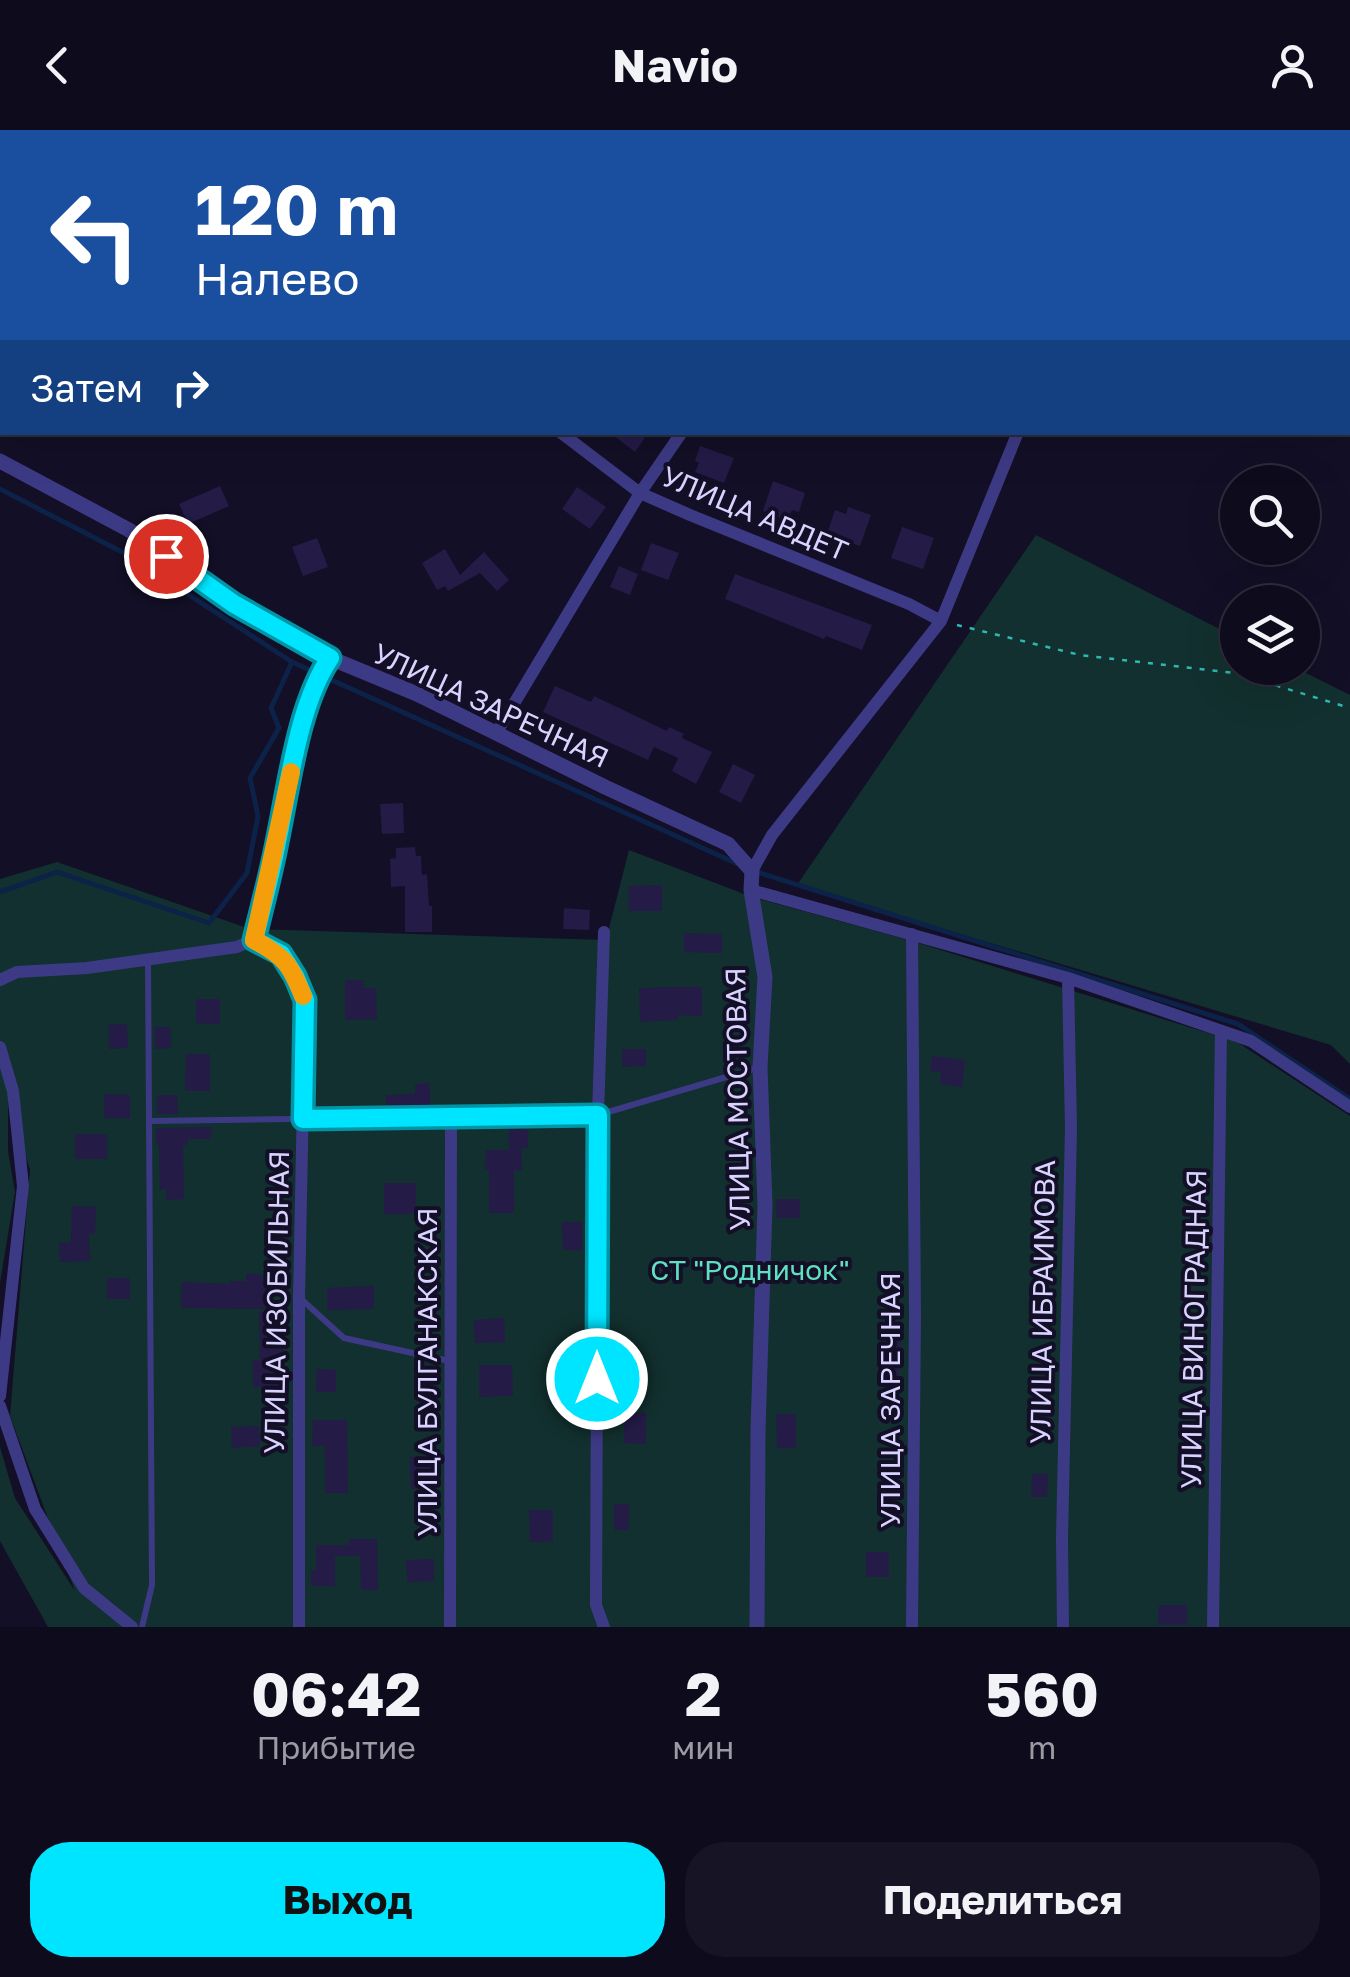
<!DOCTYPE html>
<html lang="ru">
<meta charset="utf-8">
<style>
:root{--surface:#0e0b1c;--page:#171425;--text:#f1f3f6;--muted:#9b9ba3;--line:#2e2b3b;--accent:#00e5ff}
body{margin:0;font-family:"Golos Text",sans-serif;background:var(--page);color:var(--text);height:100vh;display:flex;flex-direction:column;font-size:38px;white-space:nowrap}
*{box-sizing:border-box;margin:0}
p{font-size:32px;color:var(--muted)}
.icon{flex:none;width:55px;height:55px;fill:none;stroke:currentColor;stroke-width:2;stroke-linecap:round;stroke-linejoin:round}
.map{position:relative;height:1497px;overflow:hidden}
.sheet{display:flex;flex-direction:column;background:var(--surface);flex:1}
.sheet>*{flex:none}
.guide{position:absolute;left:0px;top:0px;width:1350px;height:305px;box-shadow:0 10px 40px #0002,0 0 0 2px var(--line);background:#1a4fa0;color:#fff;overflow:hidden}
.controls{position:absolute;left:1220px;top:335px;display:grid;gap:20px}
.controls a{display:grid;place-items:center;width:100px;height:100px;border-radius:50%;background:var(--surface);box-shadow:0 10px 40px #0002,0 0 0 2px var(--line);font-size:50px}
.pin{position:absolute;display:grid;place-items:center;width:85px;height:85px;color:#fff;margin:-42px;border:5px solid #fff;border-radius:50%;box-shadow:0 2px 10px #0007}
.me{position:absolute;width:110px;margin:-55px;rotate:0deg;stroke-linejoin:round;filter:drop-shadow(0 0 8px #0008)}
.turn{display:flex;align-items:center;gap:35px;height:210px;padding:0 30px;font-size:45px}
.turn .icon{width:130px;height:130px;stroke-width:2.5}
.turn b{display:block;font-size:70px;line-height:85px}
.then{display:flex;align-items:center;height:95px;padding:0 30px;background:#0003;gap:20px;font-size:38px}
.eta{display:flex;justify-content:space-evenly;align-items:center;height:170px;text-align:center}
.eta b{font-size:60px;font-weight:700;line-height:70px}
.cta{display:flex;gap:20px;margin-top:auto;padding:20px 30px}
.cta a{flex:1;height:115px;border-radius:40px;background:var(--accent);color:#111;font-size:40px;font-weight:700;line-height:115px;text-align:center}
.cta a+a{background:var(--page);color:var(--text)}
header{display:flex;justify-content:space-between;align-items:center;height:130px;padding:0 30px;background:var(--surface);font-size:45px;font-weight:700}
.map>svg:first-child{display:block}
.green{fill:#12302f}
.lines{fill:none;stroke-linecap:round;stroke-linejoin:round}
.stream{stroke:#0c2248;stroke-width:5}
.building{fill:#241b47}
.path{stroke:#2fb8b0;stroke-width:2.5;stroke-dasharray:5 8;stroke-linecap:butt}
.service{stroke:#3d3a85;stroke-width:6}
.minor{stroke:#3d3a85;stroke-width:12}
.tertiary{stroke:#3d3a85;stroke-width:15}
.route-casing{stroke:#0095a6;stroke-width:25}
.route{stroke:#00e5ff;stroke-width:18}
.slow{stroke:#f59e0b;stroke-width:18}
.labels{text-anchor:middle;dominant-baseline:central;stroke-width:8;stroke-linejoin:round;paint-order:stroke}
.street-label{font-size:28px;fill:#d9d4ff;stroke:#130f26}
.park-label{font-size:28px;fill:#5fe0c0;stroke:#130f26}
</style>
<header><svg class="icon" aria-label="back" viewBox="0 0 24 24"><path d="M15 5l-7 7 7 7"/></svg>Navio<svg class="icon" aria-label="person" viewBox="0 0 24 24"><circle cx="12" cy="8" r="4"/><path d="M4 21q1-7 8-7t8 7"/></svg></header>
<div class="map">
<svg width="1350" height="1497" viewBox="0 0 1350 1497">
<rect width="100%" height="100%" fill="#130f26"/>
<path class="green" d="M1036,405L1237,508L1238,538H1296L1350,565V934L1331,915L797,755Z
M629,720L752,767L912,811L1237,912L1350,986V1497H48L0,1411V1317L15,1368L75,1461L10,1286L30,1040L8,967V1021L15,1062L0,1153V749L57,732L250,799L606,810Z"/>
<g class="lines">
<path class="stream" d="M0,359L126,424L292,532L740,735
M754,741L1238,894L1350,969
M0,762L57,742L209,793L247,743L258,686L250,648L279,598L271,578L292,532"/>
</g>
<path class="building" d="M609,302H649L635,322Z
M700,316L734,328L724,353L695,342L699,333L695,331Z
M773,351L805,363L799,382L792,380L788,391L763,381Z
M220,356L229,376L188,394L179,374Z
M577,357L606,377L590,399L562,379Z
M848,377L871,385L860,416L827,404L835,380L846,384Z
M902,397L934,408L923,439L891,428Z
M317,408L328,437L303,446L292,417Z
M651,413L679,423L668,450L641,440Z
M445,419L460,445L484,422L509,450L497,461L480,443L448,461L445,456L437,460L422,433Z
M619,436L638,444L630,465L610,457Z
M735,444L872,495L862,520L826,506L824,509L725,469Z
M555,556L591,572L594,566L667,601L669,597L684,604L682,608L712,622L696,654L672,641L678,628L654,617L648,630L543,582Z
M733,634L755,645L741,673L719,662Z
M403,673L404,703L382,704L380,674Z
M415,717L416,726H421L422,745L427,744L429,776H432V802H405V756L391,757L390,729L396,728V718Z
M662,755V781H629V756Z
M564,778L590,780L589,800L563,799Z
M684,803L722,804V823L684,822Z
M345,850H364V858H376L377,889L345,890Z
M676,857H702V886L678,885V890L640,892L639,858Z
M196,869H220V894L196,893Z
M127,894L128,918L109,919V895Z
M155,897H170L171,918L155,919Z
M622,919H646V936L622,937Z
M186,924H210V961H185Z
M932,926L965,930L962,957L940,954L941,942L930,941Z
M430,953V980L387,981L386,965L415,964V954Z
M104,964L130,965V988H104Z
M157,965H177L178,984H157Z
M211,997V1009H188V1015H183L184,1069L166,1070V1059L160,1060L159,1015H156V998Z
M509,999L528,1000V1018H521L522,1040H514V1083H489V1040H485L486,1020H509Z
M75,1004H107V1029H75Z
M384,1053H416V1084H384Z
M776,1069H800V1088H776Z
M72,1076L96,1077L95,1104L89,1103L90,1131L60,1132L59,1112H71Z
M562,1092H582V1120H563Z
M246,1144H262L263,1158H268V1179L181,1178L182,1152L230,1154V1151H246Z
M107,1148H130V1169H107Z
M374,1156V1179L327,1180V1158Z
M259,1182H282V1196H284L283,1257H253V1230H260Z
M504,1188L505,1212L475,1213L474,1190Z
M885,1192L901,1193L898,1256H880V1234L883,1235Z
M479,1235H512L513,1266L479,1267Z
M317,1239L336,1240V1262H316Z
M624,1283H646V1314L624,1313Z
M776,1284H796V1318H777Z
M313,1290H347L348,1363H325V1316H312Z
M259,1296L260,1316L232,1318L231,1297Z
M436,1326L437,1358L411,1359L410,1327Z
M1032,1344H1048L1047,1367H1031Z
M614,1374H629V1400H614Z
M529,1380H553V1411L530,1412Z
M349,1409H377L378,1460H361L360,1426H335V1456H311V1440H316V1415H349Z
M866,1422H889V1447H866Z
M434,1429V1451L407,1452L406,1430Z
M1159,1475H1187V1495H1158Z"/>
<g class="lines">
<path class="path" d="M957,495L1080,525L1235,543L1350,578"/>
<path class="service" d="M255,809C262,776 271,743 278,709C289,655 299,574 330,529
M149,991L598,985L760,937
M300,1168L344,1208L449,1231
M142,1497L152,1455L148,830"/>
<path class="minor" d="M161,0L165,2
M551,0L554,2
M78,2L81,0
M623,2L625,0
M892,2L894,0
M1156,2L1158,0
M0,61L2,60
M560,302L640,363L690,385L909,474L941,491
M497,602L640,363L682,302
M752,741L772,705L941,491L1018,302
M751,760L1068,848L1251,911L1350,977
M604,802L598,985L596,1475L604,1497
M912,804L915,1185L912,1497
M0,850L17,842L87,838L237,817L255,809C288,828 290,835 305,870L299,1167V1497
M0,917L13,961L23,1056L0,1266
M0,1276L35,1379L84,1458L132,1497
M450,1497L451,986
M1063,1497L1062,1409L1071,998L1068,848
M1213,1497L1221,901"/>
<path class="tertiary" d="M0,331L129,400L234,473L330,528L417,564L605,657L728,714L752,741L751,760L765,847L760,937L765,1075L758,1301L757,1497"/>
</g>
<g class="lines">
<g class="route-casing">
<path id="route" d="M166,426L234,474L330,528C298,575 289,656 277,712C271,744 262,777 254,810L281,824L295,846L305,870L303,989L598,985L597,1249"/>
</g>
<use href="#route" class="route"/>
<path class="slow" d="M291,642L254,810C285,827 290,834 303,866"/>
</g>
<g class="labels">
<g class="street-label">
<text transform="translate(755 383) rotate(23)">УЛИЦА АВДЕТ</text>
<text transform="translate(491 575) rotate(25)">УЛИЦА ЗАРЕЧНАЯ</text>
<text transform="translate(737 969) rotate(-91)">УЛИЦА МОСТОВАЯ</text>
<text transform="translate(276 1172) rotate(-89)">УЛИЦА ИЗОБИЛЬНАЯ</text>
<text transform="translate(1042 1172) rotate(-89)">УЛИЦА ИБРАИМОВА</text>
<text transform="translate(1193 1199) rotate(-89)">УЛИЦА ВИНОГРАДНАЯ</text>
<text transform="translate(426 1242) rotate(-90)">УЛИЦА БУЛГАНАКСКАЯ</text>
<text transform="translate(889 1270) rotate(-90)">УЛИЦА ЗАРЕЧНАЯ</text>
</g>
<g class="park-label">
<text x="750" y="1139">СТ "Родничок"</text>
</g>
</g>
</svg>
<div class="controls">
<a><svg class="icon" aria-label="search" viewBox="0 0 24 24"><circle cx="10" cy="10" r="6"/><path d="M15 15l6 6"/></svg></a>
<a><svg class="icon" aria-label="layers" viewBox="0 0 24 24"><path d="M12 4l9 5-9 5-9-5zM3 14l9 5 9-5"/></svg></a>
</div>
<div class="pin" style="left:166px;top:426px;background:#d93025"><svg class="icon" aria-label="arrive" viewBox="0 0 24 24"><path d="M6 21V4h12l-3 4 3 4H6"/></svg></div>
<svg class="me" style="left:597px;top:1249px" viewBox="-20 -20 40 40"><circle r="17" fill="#00e5ff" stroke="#fff" stroke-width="3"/><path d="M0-11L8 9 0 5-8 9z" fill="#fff"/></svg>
<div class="guide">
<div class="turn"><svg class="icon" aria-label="left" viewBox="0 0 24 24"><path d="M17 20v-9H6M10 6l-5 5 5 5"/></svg><div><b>120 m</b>Налево</div></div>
<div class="then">Затем<svg class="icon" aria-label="right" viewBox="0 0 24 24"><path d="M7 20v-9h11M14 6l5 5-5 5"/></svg></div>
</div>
</div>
<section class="sheet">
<div class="eta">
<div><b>06:42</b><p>Прибытие</p></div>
<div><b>2</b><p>мин</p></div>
<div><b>560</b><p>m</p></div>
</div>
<div class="cta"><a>Выход</a><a>Поделиться</a></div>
</section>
